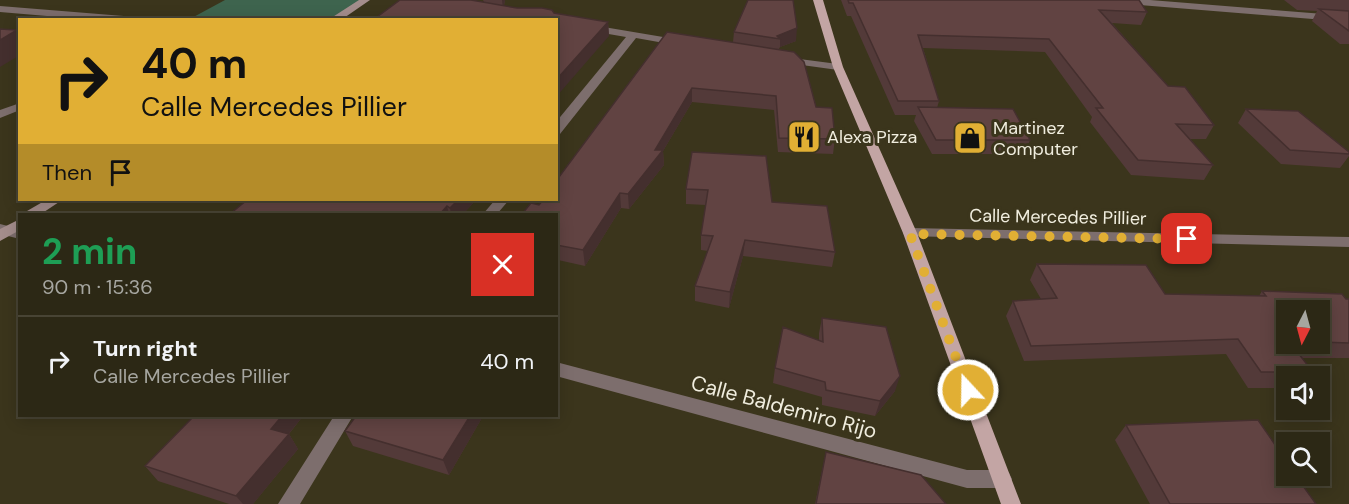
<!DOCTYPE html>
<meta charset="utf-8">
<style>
:root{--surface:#2c2815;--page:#383422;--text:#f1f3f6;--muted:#a6a6a0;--line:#484434}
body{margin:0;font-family:"DM Sans",sans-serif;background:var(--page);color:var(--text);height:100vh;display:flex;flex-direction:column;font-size:22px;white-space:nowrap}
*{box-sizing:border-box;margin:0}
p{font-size:20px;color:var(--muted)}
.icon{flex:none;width:33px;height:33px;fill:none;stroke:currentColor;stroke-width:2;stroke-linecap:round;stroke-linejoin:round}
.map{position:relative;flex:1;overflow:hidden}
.panel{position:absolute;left:18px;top:213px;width:540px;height:204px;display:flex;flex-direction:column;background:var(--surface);border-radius:0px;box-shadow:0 3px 15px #0003,0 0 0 2px var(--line)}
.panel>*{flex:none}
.guide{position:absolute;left:18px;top:18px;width:540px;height:183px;border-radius:0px;box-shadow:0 3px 15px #0003,0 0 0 2px var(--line);background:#e1af34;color:#111;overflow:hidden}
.needle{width:39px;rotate:186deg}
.fabs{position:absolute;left:1276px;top:300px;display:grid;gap:12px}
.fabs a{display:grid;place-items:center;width:54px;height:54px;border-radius:0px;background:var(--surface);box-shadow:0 3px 15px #0003,0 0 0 2px var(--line);font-size:30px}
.pin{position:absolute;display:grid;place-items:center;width:51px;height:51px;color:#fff;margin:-26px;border-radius:12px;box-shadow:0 3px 9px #0006}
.me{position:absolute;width:66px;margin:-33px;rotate:339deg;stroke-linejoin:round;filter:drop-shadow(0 0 4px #0008)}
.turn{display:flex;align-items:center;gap:21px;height:126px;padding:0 24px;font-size:27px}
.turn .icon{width:78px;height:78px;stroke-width:2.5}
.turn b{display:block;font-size:42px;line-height:51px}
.then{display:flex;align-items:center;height:57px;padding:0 24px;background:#0003;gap:12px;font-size:22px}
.round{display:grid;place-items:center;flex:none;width:63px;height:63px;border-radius:0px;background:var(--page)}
.overview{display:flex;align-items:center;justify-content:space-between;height:102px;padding:0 24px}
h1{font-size:36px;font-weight:700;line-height:45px;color:#1e9e55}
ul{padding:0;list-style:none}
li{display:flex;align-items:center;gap:18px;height:90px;padding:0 24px;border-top:2px solid var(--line)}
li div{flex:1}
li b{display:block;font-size:22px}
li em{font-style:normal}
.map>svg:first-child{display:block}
.green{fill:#3e644e}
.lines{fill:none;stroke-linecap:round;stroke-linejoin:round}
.lane{fill:#7d6e6d;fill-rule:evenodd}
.street{fill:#7d6e6d;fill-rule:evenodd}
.secondary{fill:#a48d8c;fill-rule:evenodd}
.primary{fill:#c3a5a4;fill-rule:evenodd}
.wall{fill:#533a39;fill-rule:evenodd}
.shaded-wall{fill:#442f2e}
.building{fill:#614342;stroke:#442f2e;stroke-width:1.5}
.route{stroke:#e1af34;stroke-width:10;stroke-dasharray:0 18}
.labels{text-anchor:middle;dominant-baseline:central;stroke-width:6;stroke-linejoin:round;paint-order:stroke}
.poi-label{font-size:18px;fill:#f0edde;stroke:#3b351c;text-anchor:start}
.street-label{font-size:18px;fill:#f0edde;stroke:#3b351c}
.near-street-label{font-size:21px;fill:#f0edde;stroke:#3b351c}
</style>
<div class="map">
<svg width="1349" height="504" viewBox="0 0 1349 504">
<rect width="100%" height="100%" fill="#3b351c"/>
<path class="green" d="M225,0H365L333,19L188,20Z"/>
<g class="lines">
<path class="lane" d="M20,103V110L0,118V110Z"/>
<path class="street" d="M1110,0H1150L1349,16V22L1115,3Z
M0,6L136,17L141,20H94L0,12Z
M556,19L681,40L686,43L681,46L636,38L560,134L556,135V122L626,37L556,25Z
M784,57L838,64L843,67L838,70L780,62V58Z
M495,200H509L497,214H483Z
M0,224L20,229V239L0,234Z
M910,228L1349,237V247L905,236L903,233Z
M556,362L967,470H1002L1009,473L1012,479L1009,485L1002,488H967L556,376Z
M334,416H353L300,504H278Z"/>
<path class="secondary" d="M359,0H370L341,20H328Z
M46,200H62L41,214H25L27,211Z
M20,219V230L0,241V229Z"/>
<path class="primary" d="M813,0H823L843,67L917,233L1021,504H1001L903,233L833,67Z"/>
</g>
<path class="wall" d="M483,0H505L504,6L608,22L609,36L484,2Z
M841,0H1139L1147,12L1141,25L1112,23L1168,86L1214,125L1206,139H1190L1213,165L1204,180L1131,175L1090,122L1092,117L1045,52L923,48L939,101L937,108L1030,140L1025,154H932L914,121L916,115H895L851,16H847Z
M1284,0H1349V44H1340L1312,21L1317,11L1297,10Z
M734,32L796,41L780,47L779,49L835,139L833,154L778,152L774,110L692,102L663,151L664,165L629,209L621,208L585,266L558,260L556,262V214L733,42Z
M1246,109L1349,152V156L1340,168L1281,164L1238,123Z
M692,152L772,202L835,252L832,267L743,256L729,308L695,301V286L708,251L701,250V235L706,205L686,204V189Z
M247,200H476L463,214H230Z
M1037,264L1165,294L1259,296L1262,291L1349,299V358H1302L1313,372L1309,376H1287V388H1248L1226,354L1024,361L1006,316L1013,301L1041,299L1030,280ZM1320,310V344H1287Z
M822,318L895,391L875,416L822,405V397L773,383L775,368L819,340V333Z
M303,416L289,434L298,449L253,504H229L158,481L145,466Z
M483,416L449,475L353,446L345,431Z
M1126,425L1316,504H1150L1115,440Z
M826,452L946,504H815Z"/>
<path class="shaded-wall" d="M502,0H505L503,10Z
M608,22L609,36L556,97V80Z
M797,28L796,41L780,47V39L777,36Z
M17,30L20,33V55L0,67V40Z
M692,88V102L663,151L664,165L629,209L628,194Z
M620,193L621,208L585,266L583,250Z
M458,200H476L463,214H451L450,208Z
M447,206L449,214H440Z
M745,240L743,256L729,308L730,292Z
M900,376L895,391L875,416L880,401Z
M282,416H303L287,436L289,434L298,449L253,504H243L236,496L271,429Z
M470,416H483L449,475L443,460Z"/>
<path class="building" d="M400,0H471L517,8H542L552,10L554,13L608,22L556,80V20H373Z
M748,0H793L797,28L777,36L780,39L734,32Z
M848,0H1139L1147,12L1099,10L1168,86L1185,87L1214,125L1176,124L1213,165L1138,160L1096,108H1103L1049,39L918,35L939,101H898L853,3H849Z
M1319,9L1349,11V31Z
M0,29L17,30L0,40Z
M667,32L794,52L804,62L816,107L832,108L835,139L779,138L776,96L692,88L655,150H663L628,194L620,193L583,250L556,245V214H522L531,203L539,205L543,200H556V181Z
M918,107L1013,109L1030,140H936Z
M1246,109L1298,111L1349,152V154L1290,150Z
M692,152L766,156L772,202L827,206L835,252L745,240L730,292L695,286L713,236L701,235L708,190L686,189Z
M247,200H458L450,208L447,206L440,214H307L299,213L297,214H230Z
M1037,264L1146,265L1165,294L1266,296L1262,291L1342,294L1346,299H1349V343L1320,342V310H1287V344H1291L1313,372H1261L1238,339L1031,346L1013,301L1057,298Z
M822,318L886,327L900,376L880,401L826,390L825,382L775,368L783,327L823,342Z
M194,416H282L271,429L289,434L236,496L145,466Z
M356,416H470L443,460L345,431Z
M1258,420L1287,462V476H1296L1316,504H1170L1126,425Z
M826,452L921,475L946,504H816Z"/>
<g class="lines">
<path class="route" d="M968,390L910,234L1187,239"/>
</g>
<defs>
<g id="restaurant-square" transform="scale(1.725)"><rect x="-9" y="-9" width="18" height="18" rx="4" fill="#e1af34" stroke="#3b351c"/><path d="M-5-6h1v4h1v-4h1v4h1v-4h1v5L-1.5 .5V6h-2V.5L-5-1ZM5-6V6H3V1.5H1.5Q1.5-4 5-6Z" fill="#111"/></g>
<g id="shop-square" transform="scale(1.725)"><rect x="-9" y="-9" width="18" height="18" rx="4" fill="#e1af34" stroke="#3b351c"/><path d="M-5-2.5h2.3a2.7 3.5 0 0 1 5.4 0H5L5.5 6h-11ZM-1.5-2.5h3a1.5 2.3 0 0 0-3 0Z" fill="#111"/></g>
</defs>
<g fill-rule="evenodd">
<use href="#restaurant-square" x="804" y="137"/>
<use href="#shop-square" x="970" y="138"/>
</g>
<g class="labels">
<g class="poi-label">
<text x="993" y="128">Martinez<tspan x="993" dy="21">Computer</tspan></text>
<text x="827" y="137">Alexa Pizza</text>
</g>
<g class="street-label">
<text transform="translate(1058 217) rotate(1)">Calle Mercedes Pillier</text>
</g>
<g class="near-street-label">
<text transform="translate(784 407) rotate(15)">Calle Baldemiro Rijo</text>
</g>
</g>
</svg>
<div class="fabs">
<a><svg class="needle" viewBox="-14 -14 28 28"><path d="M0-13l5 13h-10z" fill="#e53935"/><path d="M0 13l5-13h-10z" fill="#a6a6a0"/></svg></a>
<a><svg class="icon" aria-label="sound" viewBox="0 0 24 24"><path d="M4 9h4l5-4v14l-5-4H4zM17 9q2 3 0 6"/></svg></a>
<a><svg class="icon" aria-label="search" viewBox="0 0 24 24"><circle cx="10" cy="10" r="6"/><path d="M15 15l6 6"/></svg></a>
</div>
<div class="pin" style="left:1187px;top:239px;background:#d93025"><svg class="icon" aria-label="arrive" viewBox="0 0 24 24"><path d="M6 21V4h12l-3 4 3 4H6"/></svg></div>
<svg class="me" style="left:968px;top:390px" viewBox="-20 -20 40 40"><circle r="17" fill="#e1af34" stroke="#fff" stroke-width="3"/><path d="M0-11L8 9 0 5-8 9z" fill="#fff"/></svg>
<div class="guide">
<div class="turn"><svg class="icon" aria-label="right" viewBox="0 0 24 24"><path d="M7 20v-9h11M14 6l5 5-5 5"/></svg><div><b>40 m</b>Calle Mercedes Pillier</div></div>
<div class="then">Then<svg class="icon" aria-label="arrive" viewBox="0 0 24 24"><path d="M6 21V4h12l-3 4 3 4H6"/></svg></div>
</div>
<section class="panel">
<div class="overview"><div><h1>2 min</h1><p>90 m · 15:36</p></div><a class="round" style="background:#d93025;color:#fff"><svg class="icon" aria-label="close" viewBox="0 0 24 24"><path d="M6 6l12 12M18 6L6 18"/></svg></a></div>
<ul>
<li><svg class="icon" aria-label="right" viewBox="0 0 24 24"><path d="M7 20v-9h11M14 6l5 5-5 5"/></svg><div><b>Turn right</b><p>Calle Mercedes Pillier</p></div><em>40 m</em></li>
</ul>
</section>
</div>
